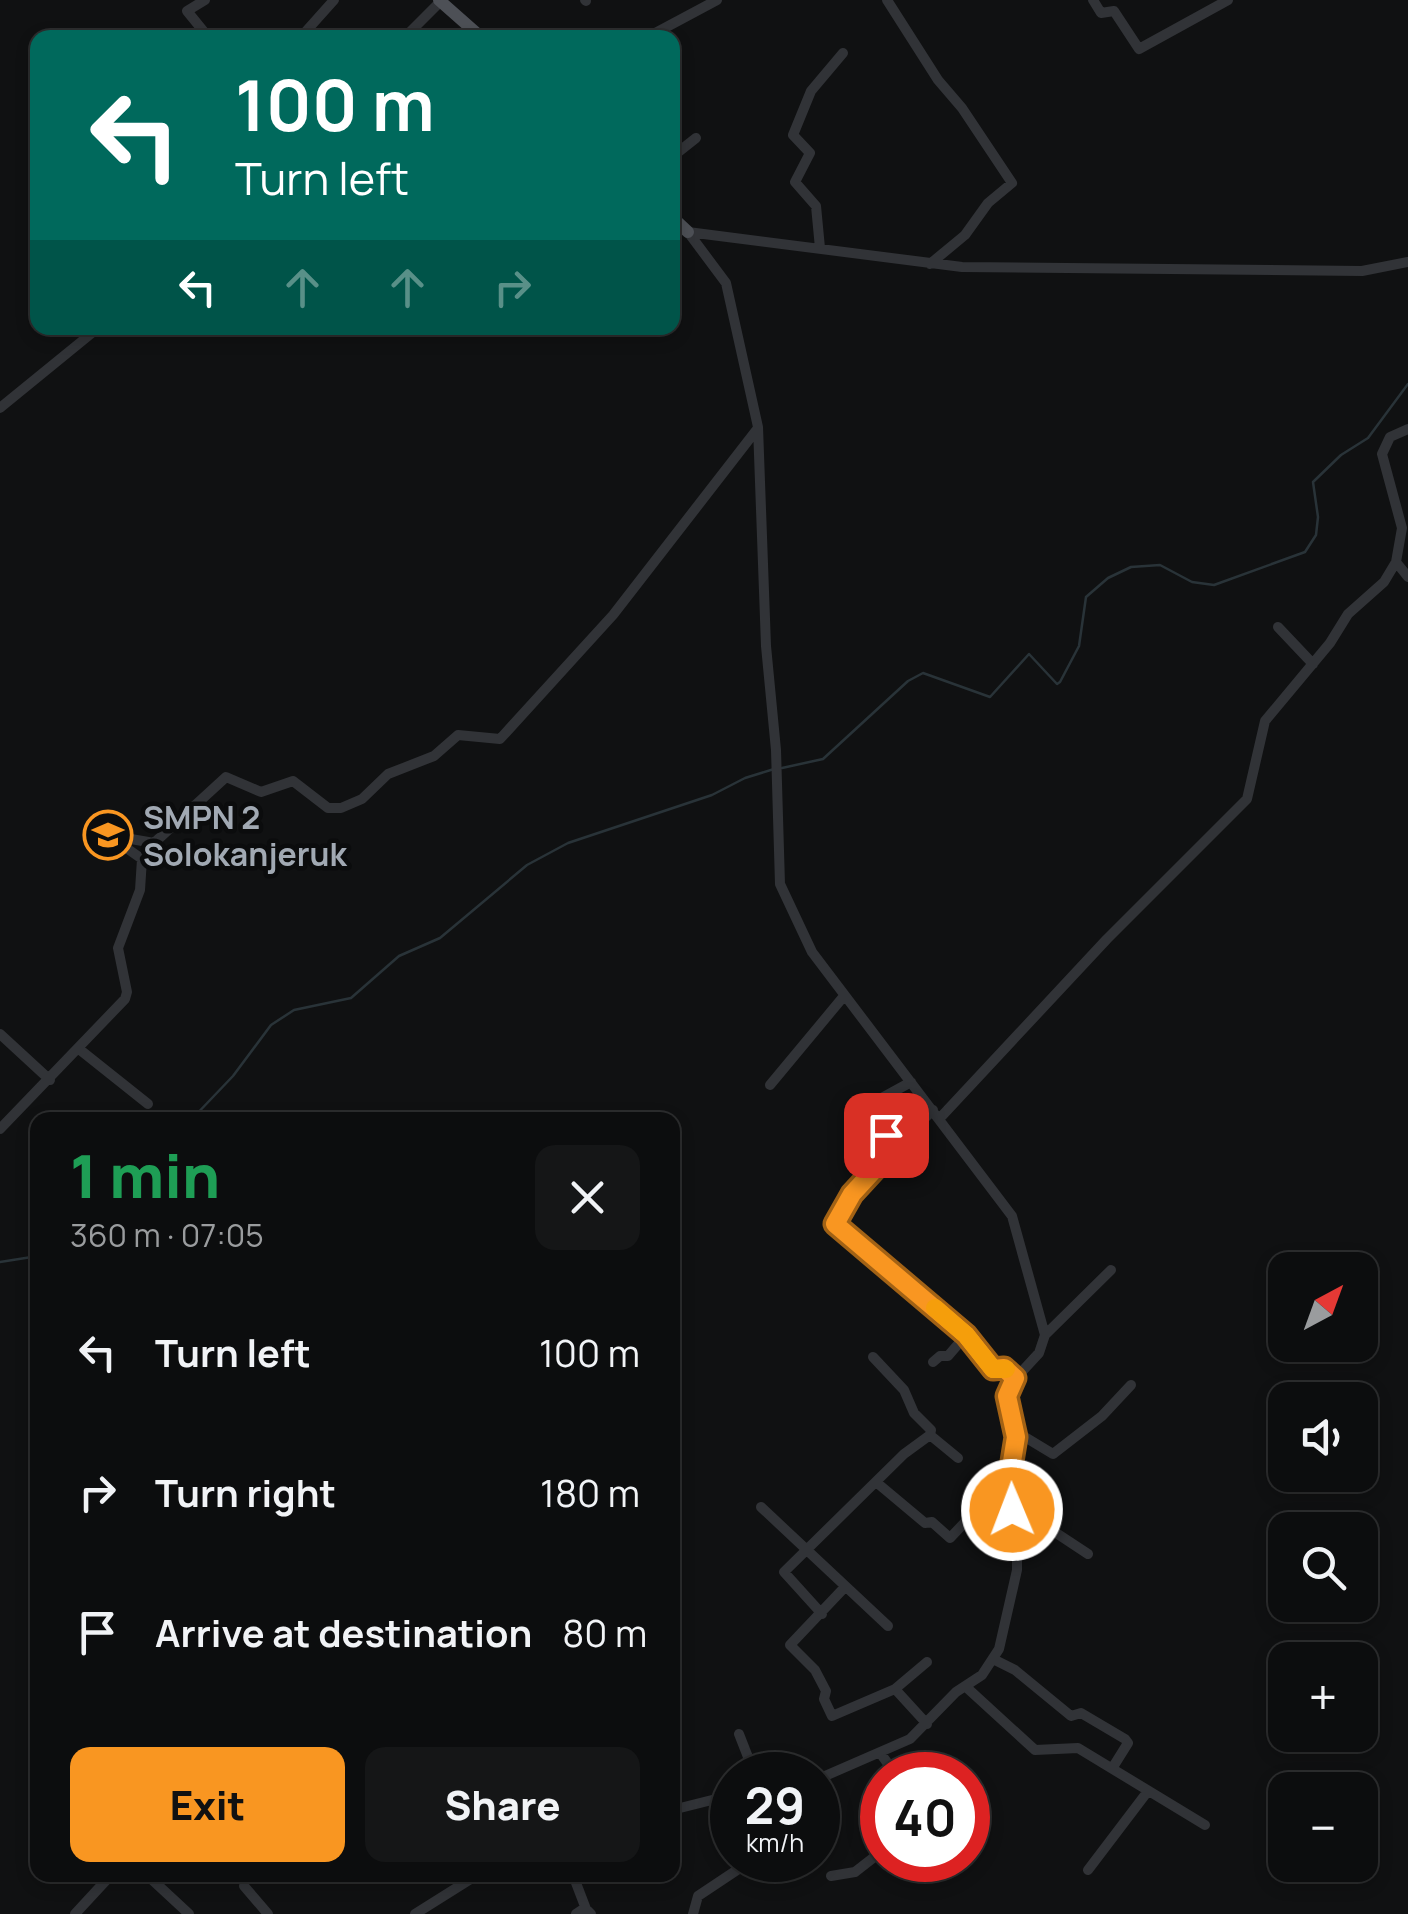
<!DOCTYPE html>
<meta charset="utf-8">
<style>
:root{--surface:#0c0d0e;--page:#151617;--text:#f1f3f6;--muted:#9a9c9e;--line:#2c2d2e;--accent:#f99621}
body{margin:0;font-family:Manrope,sans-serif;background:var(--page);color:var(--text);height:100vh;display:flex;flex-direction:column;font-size:38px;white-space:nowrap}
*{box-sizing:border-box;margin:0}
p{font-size:32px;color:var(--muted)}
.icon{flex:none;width:55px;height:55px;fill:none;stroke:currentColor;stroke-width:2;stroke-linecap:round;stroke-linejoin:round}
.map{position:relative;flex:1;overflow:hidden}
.details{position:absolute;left:30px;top:1112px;width:650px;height:770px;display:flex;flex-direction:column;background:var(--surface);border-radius:20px;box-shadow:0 5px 15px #0003,0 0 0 2px var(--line)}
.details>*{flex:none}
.banner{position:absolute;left:30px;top:30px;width:650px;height:305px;border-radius:20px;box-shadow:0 5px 15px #0003,0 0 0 2px var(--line);background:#00695c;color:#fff;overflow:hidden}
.needle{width:65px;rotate:41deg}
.fabs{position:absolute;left:1268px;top:1252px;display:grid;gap:20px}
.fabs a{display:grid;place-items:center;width:110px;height:110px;border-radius:20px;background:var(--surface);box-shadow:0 5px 15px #0003,0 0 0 2px var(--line);font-size:50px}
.speed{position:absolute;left:710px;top:1752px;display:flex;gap:20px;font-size:50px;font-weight:700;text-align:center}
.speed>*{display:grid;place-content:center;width:130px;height:130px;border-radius:50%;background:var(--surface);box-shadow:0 5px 15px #0003,0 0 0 2px var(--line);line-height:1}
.speed small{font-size:25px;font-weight:400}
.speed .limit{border:15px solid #d22;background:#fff;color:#111}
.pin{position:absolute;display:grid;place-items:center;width:85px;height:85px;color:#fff;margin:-42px;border-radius:20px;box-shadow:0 5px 15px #0006}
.me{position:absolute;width:110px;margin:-55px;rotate:359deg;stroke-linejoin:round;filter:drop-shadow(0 0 8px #0008)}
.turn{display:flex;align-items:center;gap:35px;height:210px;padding:0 40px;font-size:45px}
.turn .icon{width:130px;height:130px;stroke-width:2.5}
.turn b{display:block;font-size:70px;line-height:85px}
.lanes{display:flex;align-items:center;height:95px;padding:0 40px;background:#0003;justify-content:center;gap:50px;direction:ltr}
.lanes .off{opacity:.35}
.round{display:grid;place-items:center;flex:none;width:105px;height:105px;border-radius:20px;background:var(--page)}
.summary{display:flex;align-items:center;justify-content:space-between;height:170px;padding:0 40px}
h1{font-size:60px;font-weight:800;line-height:75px;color:#1e9e55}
.primary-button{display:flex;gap:20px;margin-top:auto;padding:20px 40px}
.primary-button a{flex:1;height:115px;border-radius:20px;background:var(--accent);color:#111;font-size:40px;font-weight:800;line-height:115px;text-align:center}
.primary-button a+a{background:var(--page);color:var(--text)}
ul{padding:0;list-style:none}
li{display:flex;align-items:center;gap:30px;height:140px;padding:0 40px}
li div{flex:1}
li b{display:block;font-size:38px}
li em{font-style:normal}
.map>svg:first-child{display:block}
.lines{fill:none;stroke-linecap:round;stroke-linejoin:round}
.stream{stroke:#293338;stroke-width:2.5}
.minor{stroke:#313337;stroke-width:10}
.major{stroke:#4d5056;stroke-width:12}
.route-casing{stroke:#a26215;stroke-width:25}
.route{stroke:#f99621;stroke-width:18}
.slow{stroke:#f59e0b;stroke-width:18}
.labels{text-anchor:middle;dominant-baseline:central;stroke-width:9;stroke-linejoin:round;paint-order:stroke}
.poi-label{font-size:32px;font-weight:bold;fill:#a1a9b3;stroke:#0b0c0d;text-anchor:start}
</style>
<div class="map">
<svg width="1408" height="1914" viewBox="0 0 1408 1914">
<rect width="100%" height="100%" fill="#101112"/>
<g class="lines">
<path class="stream" d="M782,768L823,759L908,681L923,673L990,697L1029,654L1057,684L1060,682L1079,646L1086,597L1108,578L1131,567L1160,565L1192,582L1214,585L1305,552L1316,535L1318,517L1313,482L1341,455L1368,438L1408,384
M191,1120L233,1076L271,1025L294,1010L351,998L399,956L440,938L527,865L568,843L712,795L745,778L774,769
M0,1262L38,1256"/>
<path class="minor" d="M205,0L187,11L209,38
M585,0L586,1
M887,0L938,80L962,108L1012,183L988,203L965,235L930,264
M1093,0L1101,13L1114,11L1139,49L1228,0
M300,38L334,0
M404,38L442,0
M646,38L717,0
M672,157L696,138
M688,232L726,283L758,427L766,646L776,750L780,884L812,952L1012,1216L1045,1335L1039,1353L1015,1379L1007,1397L1015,1437L1008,1486L1017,1524V1570L999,1649L982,1675L956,1692L910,1739L818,1779
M688,232L962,267L1362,271L1408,262
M820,248L816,206L795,182L810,153L793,135L811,91L843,53
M0,408L98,328
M1396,562L1408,577
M1278,627L1313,664
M0,1034L50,1080
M79,1049L148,1104
M911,1082L880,1099L869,1113L887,1135L881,1142L887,1156L852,1194L835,1226L966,1335L993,1369L1004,1368L1015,1379
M770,1085L844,996
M940,1118L1107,939L1247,799L1265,721L1330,643L1348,614L1384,582L1396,562L1402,528L1382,454L1390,437L1408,429
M0,1129L125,999L127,992L118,948L140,890L142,859L108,835L154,843L226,777L261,792L293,781L328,808H341L362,799L388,774L434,756L458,735L500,739L613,615L758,428
M892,1151L933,1110
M1045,1335L1111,1270
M933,1362L940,1356H948L966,1335
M1015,1431L1053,1454L1102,1416L1131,1385
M930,1435L958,1458
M876,1482L925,1523L932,1522L950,1538L969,1518L977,1522L1009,1495
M761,1507L888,1626
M1012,1510L1035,1519L1088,1554
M844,1588L790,1645L815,1670L826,1691L824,1699L832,1716L895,1689L927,1724
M822,1614L784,1572L904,1454L930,1435L931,1430L914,1413L904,1390L873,1357
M993,1659L1015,1670L1071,1716L1081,1713L1125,1739L1128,1743L1113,1767
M965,1686L1035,1750L1078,1748L1205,1825
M895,1689L927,1662
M739,1734L755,1775
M881,1754L896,1775
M672,1810L732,1795
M1088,1870L1148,1791
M147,1875L189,1914
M573,1875L586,1909
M831,1876L855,1872L882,1851
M244,1886L268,1914
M75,1914L111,1875
M415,1914L477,1875
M576,1914L585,1908L591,1914
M693,1914L698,1896L752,1860"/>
<path class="major" d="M439,0L482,38
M672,217L688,232"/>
</g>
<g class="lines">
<g class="route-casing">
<path id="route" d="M886,1135L881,1142L887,1156L852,1194L835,1224L966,1335L993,1369L1004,1368L1015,1378L1007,1396L1016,1437L1008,1486L1012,1510"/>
</g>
<use href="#route" class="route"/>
<path class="slow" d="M935,1308L966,1335L993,1369H1006"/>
</g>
<defs>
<g id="school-ring" transform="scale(2.5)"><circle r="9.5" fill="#0b0c0d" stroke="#f99621" stroke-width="1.5"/><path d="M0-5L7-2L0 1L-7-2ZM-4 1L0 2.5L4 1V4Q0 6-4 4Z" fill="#f99621"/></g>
</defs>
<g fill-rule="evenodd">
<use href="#school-ring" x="108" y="835"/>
</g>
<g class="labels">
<g class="poi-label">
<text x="143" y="817">SMPN 2<tspan x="143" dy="37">Solokanjeruk</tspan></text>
</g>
</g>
</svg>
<div class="fabs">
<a><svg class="needle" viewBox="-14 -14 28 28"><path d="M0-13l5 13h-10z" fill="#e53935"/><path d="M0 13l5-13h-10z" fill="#9a9c9e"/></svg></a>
<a><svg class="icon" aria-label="sound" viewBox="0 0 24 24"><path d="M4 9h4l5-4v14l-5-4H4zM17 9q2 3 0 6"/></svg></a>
<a><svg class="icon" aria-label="search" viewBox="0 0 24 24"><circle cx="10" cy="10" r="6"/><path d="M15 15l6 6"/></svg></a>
<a>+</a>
<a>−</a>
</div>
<div class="speed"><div>29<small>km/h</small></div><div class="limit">40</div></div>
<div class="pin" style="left:886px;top:1135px;background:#d93025"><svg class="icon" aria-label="arrive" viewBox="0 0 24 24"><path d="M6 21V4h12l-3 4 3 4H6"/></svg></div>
<svg class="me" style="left:1012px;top:1510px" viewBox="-20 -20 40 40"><circle r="17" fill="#f99621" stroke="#fff" stroke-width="3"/><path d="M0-11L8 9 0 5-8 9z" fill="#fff"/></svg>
<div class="banner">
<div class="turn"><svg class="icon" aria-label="left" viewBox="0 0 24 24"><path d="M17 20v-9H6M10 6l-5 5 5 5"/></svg><div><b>100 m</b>Turn left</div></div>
<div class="lanes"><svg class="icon" aria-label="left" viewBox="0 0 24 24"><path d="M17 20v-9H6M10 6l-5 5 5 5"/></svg><svg class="icon off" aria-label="ahead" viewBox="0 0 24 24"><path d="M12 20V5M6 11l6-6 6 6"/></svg><svg class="icon off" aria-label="ahead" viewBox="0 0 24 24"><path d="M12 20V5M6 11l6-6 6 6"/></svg><svg class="icon off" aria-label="right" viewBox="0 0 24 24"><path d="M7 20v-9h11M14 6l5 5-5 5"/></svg></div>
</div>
<section class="details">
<div class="summary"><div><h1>1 min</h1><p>360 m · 07:05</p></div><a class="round"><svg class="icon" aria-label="close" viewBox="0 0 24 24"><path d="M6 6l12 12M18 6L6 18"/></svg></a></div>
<ul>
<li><svg class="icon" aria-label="left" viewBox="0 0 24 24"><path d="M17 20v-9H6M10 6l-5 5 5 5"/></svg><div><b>Turn left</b></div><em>100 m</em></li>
<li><svg class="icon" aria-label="right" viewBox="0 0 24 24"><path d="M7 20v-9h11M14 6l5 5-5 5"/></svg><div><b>Turn right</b></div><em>180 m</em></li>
<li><svg class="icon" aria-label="arrive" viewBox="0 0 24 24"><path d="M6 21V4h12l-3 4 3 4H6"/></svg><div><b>Arrive at destination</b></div><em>80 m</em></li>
</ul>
<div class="primary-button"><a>Exit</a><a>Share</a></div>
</section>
</div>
